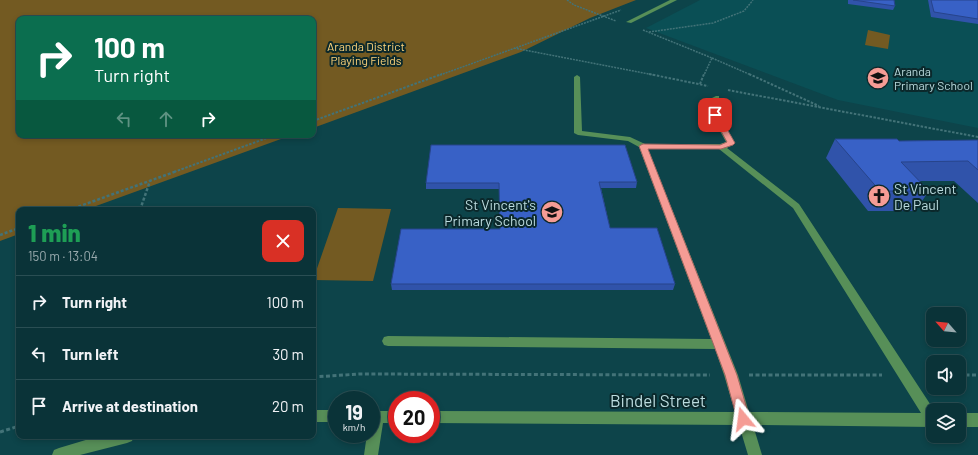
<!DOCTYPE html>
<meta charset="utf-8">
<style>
:root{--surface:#0a3338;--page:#183f43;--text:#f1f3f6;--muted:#99aaae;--line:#2a4e53}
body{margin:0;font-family:Barlow,sans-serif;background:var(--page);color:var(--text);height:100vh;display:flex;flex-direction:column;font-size:15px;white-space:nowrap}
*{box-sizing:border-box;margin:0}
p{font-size:13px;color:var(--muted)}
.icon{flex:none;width:22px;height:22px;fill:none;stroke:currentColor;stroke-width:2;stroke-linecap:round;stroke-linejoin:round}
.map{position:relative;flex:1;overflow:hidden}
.side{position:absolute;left:16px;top:207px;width:300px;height:232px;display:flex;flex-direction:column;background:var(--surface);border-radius:8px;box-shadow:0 2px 6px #0003,0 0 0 1px var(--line)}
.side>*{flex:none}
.banner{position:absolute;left:16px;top:16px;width:300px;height:122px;border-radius:8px;box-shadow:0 2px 6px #0003,0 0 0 1px var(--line);background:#0b6e4f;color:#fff;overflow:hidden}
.needle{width:26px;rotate:297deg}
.buttons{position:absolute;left:926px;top:307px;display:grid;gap:8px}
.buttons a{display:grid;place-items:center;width:40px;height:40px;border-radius:8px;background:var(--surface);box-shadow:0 2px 6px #0003,0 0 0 1px var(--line);font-size:20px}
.speed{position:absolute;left:328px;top:391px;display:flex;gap:8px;font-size:20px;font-weight:700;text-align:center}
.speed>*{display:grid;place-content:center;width:52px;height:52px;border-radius:50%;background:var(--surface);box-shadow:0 2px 6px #0003,0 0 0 1px var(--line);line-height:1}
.speed small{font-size:10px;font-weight:400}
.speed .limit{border:6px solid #d22;background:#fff;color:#111}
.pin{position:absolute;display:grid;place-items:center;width:34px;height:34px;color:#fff;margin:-17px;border-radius:8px;box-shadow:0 2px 6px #0006}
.me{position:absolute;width:44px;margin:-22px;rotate:344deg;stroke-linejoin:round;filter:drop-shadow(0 0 3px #0008)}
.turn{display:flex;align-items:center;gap:14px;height:84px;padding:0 12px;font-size:18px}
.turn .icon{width:52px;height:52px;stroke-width:2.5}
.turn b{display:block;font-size:28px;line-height:34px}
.lanes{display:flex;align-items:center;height:38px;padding:0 12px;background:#0003;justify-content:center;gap:20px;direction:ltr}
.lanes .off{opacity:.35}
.round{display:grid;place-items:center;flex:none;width:42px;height:42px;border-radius:8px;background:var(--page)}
.headline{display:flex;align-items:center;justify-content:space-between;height:68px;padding:0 12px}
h1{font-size:24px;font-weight:800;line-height:30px;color:#1e9e55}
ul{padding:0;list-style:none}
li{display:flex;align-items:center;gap:12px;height:52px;padding:0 12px;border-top:1px solid var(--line)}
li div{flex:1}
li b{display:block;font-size:15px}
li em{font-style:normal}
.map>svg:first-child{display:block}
.built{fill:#0a4f55}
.green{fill:#735a22}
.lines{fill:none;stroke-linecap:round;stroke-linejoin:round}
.path-far3{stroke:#437378;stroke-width:1.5;stroke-dasharray:2 1;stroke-linecap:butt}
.path-far2{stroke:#437378;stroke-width:2;stroke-dasharray:2.5 1.5;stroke-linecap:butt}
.path-far1{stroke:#437378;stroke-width:2.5;stroke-dasharray:3 2;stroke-linecap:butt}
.path{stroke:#437378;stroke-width:3;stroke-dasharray:4 2.5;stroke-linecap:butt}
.minor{fill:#578f58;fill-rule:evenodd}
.wall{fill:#3053aa}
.building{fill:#3861c6;stroke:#27448b}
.route{fill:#f59c95;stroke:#9f6561}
.labels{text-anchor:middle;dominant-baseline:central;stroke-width:4;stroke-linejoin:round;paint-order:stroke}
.far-park-label{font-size:12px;fill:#fcd27a;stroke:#0b282b}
.far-poi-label{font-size:12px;fill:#bcdcdf;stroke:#0b282b;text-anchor:start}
.poi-label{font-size:14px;fill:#bcdcdf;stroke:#0b282b;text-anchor:start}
.near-street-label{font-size:17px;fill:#bcdcdf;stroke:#0b282b}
</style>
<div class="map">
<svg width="978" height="455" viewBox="0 0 978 455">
<rect width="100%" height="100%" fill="#0d444a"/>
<path class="built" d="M700,0H978V128L838,100L646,28Z"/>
<path class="green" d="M0,0H636L590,18L521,52L313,128V19H19V135H292L85,210H19V234L0,241Z
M868,30L890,35L888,49L865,45Z
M338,208L391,209L373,281L313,280Z"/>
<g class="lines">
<path class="path-far3" d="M567,0L574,5L616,21
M643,30L712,58L704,75
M649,32L713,23L744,11L753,0
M514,48L654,75
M712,58L751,75
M440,75L621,10"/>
<path class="path-far2" d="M649,74L708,86
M749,74L819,106
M700,84L704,74
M728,90L978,137
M313,121L442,74
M174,172L275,135"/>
<path class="path-far1" d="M69,210L177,171
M140,210L150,181
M0,235L19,228"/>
<path class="path" d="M749,375H882
M925,375H933
M959,375H978
M313,377L359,374L710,375
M0,432L19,426"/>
<path class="minor" d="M670,0H677L631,23L626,22Z
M577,75L580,77L582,131L630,137L645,144H720L726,142L711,115L712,98L716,96H719V115L735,143L727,148L799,204L934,410H933V427L753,425L762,455H748L739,425L431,423V411L735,412L724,375L715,349L388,346L384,345L382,341L384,337L388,336L711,339L639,147L628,141L578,135L574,133V77ZM648,149H719L793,208L921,413L749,412L738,375Z
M313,410H337V422H313Z
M371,411H397V423H383L378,455H364L367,434H371Z
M959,413H978V427H959Z
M99,436H134L132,441L127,443L80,455H52L54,450L59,448Z"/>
</g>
<path class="wall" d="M848,0H894L895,6L893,10L848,4Z
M928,0H978V24L931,17Z
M835,139L899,141L978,140V203L954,181H919L929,191L915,211H868L826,158Z
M637,182L636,188H601L610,228L675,284L673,290H392L391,284L500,229L499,189H426V183Z"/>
<path class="building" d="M853,0H894L895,6Z
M931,0H978V19L934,12Z
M835,139H897L899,141L978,140V170L968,161L901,162L929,191H880Z
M431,145H625L637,182H599L610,228H657L675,284H391L401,229H500L499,183H426Z"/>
<path class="route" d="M713,113L719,115L735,143L733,145L721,149H648L737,375L750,419L748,423L743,425L739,423L737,419L725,375L639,146L643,144L720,145L727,142L712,115Z"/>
<defs>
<g id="school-disc" transform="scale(1.15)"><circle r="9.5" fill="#f59c95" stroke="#0b282b"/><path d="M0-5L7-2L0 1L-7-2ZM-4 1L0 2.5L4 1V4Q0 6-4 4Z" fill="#111"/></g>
<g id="church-disc" transform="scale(1.15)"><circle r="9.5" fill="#f59c95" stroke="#0b282b"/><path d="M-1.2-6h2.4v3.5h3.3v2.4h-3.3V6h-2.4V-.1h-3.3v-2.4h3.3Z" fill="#111"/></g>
</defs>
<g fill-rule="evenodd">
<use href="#school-disc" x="878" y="78"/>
<use href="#church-disc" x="879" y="196"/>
<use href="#school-disc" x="552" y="212"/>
</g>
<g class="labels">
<g class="far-park-label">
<text x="366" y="46">Aranda District<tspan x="366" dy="14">Playing Fields</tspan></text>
</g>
<g class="far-poi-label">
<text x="894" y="71">Aranda<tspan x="894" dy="14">Primary School</tspan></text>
</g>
<g class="poi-label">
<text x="894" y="188">St Vincent<tspan x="894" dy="16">De Paul</tspan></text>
<text x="536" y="204" text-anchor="end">St Vincent's<tspan x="536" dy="16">Primary School</tspan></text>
</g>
<g class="near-street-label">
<text x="658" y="400">Bindel Street</text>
</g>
</g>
</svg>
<div class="buttons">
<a><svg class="needle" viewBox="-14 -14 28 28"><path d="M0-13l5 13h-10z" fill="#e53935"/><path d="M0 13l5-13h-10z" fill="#99aaae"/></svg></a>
<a><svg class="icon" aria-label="sound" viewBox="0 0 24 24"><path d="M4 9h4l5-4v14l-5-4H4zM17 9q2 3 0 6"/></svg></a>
<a><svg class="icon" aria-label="layers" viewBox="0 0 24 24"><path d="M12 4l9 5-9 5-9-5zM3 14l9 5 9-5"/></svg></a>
</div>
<div class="speed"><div>19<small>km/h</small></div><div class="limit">20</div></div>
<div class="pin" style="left:715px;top:115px;background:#d93025"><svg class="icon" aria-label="arrive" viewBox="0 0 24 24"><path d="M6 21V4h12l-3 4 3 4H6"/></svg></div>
<svg class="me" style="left:743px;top:419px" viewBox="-20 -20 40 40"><path d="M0-17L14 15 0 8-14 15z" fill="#f59c95" stroke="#fff" stroke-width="4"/></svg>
<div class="banner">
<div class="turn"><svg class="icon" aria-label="right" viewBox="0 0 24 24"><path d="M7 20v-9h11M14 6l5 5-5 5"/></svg><div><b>100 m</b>Turn right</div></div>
<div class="lanes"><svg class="icon off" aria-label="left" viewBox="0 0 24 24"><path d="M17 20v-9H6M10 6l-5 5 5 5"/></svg><svg class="icon off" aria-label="ahead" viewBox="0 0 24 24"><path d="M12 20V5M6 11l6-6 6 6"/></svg><svg class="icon" aria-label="right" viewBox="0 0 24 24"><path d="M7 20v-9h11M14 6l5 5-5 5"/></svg></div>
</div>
<section class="side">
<div class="headline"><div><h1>1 min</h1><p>150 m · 13:04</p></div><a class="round" style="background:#d93025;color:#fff"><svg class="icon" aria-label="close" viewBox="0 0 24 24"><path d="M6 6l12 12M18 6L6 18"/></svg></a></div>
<ul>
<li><svg class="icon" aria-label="right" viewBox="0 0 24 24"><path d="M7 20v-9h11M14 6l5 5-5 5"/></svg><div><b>Turn right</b></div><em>100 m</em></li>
<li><svg class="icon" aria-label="left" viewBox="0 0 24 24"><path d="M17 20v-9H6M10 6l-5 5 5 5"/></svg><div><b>Turn left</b></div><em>30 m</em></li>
<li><svg class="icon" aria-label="arrive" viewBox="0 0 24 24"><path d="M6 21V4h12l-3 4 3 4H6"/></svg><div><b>Arrive at destination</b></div><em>20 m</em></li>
</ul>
</section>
</div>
